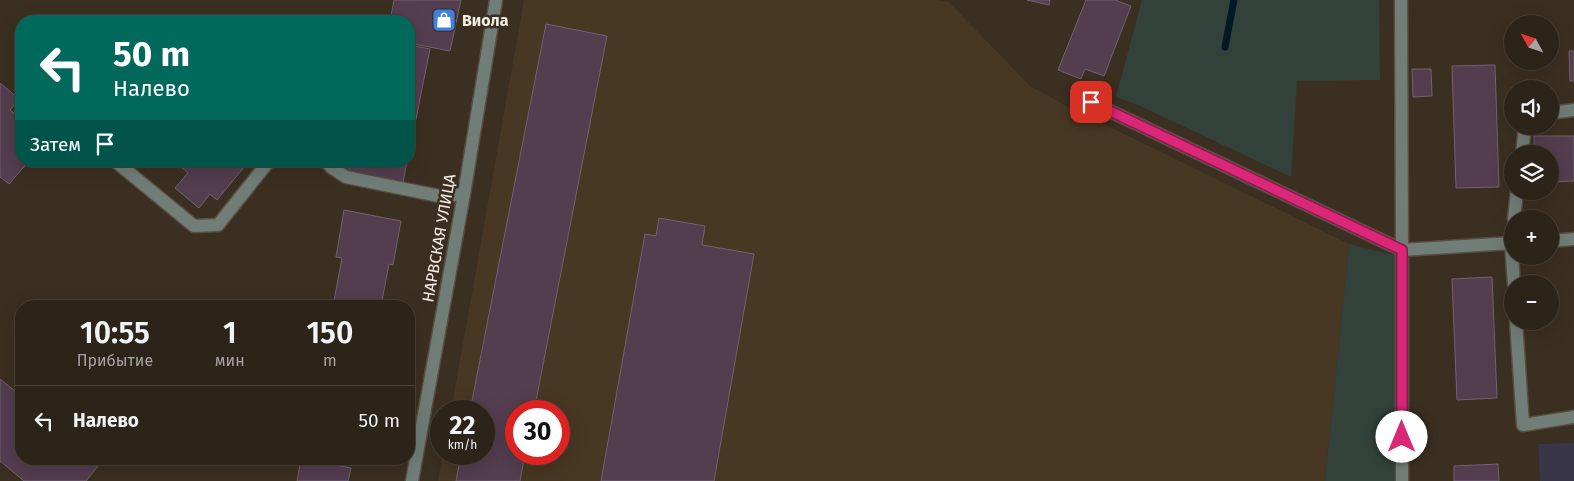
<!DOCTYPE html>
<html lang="ru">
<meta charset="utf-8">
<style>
:root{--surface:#2c2319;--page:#342b22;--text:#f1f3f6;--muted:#a6a4a2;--line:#484038}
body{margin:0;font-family:"Fira Sans",sans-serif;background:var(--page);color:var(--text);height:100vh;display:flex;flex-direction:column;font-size:19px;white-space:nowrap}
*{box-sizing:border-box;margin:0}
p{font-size:16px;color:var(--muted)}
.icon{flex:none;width:28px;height:28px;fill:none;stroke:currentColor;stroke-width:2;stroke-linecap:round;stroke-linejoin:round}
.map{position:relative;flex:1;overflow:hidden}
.side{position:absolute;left:15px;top:300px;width:400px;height:165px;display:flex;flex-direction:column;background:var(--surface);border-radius:20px;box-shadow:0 5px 20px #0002,0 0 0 1px var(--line)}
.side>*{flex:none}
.top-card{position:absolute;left:15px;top:15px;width:400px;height:152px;border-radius:20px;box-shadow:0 5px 20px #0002,0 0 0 1px var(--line);background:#00695c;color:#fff;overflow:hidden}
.needle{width:32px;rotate:310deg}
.tools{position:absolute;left:1504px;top:15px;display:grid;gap:10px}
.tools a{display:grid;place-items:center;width:55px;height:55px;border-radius:50%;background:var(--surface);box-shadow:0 5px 20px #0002,0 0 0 1px var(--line);font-size:25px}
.speed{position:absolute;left:430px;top:400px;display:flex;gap:10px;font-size:25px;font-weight:700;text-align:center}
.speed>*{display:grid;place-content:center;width:65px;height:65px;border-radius:50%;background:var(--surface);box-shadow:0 5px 20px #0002,0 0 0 1px var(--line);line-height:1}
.speed small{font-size:12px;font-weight:400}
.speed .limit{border:8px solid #d22;background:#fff;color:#111}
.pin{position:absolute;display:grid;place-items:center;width:42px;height:42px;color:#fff;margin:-21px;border-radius:10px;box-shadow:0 2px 8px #0006}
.me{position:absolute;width:55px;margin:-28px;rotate:0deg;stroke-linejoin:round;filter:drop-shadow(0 0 4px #0008)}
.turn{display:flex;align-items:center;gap:18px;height:105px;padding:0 15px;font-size:22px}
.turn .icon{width:65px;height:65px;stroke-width:2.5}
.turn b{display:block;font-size:35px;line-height:42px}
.then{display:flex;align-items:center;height:48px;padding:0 15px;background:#0003;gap:10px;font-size:19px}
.eta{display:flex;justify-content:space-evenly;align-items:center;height:85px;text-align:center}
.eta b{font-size:30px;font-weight:600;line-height:35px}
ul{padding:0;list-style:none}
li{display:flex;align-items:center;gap:15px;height:70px;padding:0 15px;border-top:1px solid var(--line)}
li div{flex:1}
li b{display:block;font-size:19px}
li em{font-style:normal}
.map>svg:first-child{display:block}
.built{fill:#473723;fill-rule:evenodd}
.education{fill:#383648}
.green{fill:#32423a}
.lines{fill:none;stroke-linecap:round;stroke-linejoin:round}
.stream{stroke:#001923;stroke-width:7}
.building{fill:#533d4f;stroke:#72616f}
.minor-casing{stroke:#594e40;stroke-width:15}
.minor{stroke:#717d77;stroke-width:12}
.route-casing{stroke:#8e194d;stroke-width:12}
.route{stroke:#db2777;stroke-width:9}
.labels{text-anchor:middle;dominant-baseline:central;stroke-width:5;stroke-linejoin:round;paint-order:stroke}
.poi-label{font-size:16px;font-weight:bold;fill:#f6eee5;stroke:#3b2f21;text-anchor:start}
.street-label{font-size:16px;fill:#f6eee5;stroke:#3b2f21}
</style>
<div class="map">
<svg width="1574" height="481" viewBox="0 0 1574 481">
<rect width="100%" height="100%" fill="#3b2f21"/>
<path class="built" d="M524,0H938L949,2L1030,86L1067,106L1349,244L1325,481H438L443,454H484V411H451ZM516,411H559V454H516Z"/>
<path class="education" d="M1574,443V481H1540L1538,444Z"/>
<path class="green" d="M1142,0H1379L1380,80L1297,81L1291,177L1138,105L1116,97Z
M1349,244L1397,256L1394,481H1325Z"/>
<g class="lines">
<path class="stream" d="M1225,47L1234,0"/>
</g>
<path class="building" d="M394,0H461L450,51L409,43V21H390Z
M1027,0H1050L1049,5Z
M1086,0H1115L1131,6L1104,76L1085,69L1081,79L1058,70Z
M546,24L607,36L534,411H516V454H525L520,481H456L461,454H484V411H470Z
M409,45L430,49L409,154Z
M1569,51H1574V81H1570Z
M1495,65L1499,187L1456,188L1452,66Z
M1412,69H1431L1432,96L1413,97Z
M0,83L19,99L10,110L21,119V161H29L9,184L0,177Z
M1534,136H1574V181L1550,182V154H1534Z
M174,161H249L217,200L210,194L199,208L175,188L188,173Z
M351,161H407L403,183L348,173Z
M344,210L401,221L393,265L389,264L381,306H333L342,258L336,257Z
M659,218L705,226L702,245L754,254L714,481H601L645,234L656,236Z
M1492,277L1497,398L1457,400L1452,279Z
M0,379L21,396V459H99L102,461L86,481H24L0,461Z
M301,459L351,468L348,481H297Z
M1498,464L1499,481H1454V466Z"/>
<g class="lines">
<g class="minor-casing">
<path id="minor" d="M1401,0L1402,250V481
M1091,102L1402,250L1512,243
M1550,113L1574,110
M1522,154L1525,126
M115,161L194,226L218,225L269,161
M326,161L332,168L346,177L439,196L464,194
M1514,219L1517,191
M1512,233L1511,243L1514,284
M1550,241L1574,239
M1516,321L1523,425L1574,417
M412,481L464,194L496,0"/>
</g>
<use href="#minor" class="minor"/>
</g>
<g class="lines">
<g class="route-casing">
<path id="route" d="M1091,102L1402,250V437"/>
</g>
<use href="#route" class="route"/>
</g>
<defs>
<g id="shop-square" transform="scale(1.25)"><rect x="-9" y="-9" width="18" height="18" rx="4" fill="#3f7fe0" stroke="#3b2f21"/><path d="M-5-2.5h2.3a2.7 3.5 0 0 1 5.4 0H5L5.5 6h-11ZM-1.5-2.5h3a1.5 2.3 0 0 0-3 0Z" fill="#fff"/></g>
</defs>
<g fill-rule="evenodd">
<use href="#shop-square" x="444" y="20"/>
</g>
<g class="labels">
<g class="poi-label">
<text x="462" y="20">Виола</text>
</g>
<g class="street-label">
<text transform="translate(439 238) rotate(-80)">НАРВСКАЯ УЛИЦА</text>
</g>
</g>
</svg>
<div class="tools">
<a><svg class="needle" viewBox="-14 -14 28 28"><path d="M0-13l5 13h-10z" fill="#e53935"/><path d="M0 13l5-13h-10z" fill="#a6a4a2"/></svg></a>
<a><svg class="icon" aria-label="sound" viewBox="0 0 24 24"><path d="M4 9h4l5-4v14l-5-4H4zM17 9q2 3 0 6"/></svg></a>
<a><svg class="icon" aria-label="layers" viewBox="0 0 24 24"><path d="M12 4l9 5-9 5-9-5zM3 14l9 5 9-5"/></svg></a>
<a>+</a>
<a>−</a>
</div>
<div class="speed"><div>22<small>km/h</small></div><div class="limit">30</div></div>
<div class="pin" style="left:1091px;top:102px;background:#d93025"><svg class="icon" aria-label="arrive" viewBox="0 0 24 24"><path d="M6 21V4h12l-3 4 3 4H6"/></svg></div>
<svg class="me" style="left:1402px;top:437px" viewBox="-20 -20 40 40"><circle r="19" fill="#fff"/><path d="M0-13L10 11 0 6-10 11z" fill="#db2777"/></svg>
<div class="top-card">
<div class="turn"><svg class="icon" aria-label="left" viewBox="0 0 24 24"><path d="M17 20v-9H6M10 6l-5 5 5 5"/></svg><div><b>50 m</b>Налево</div></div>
<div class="then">Затем<svg class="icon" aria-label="arrive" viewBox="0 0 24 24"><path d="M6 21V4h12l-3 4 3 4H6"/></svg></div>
</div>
<section class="side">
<div class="eta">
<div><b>10:55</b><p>Прибытие</p></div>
<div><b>1</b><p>мин</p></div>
<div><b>150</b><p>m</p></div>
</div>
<ul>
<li><svg class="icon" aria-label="left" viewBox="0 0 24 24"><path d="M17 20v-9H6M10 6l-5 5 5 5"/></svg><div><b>Налево</b></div><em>50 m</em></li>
</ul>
</section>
</div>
